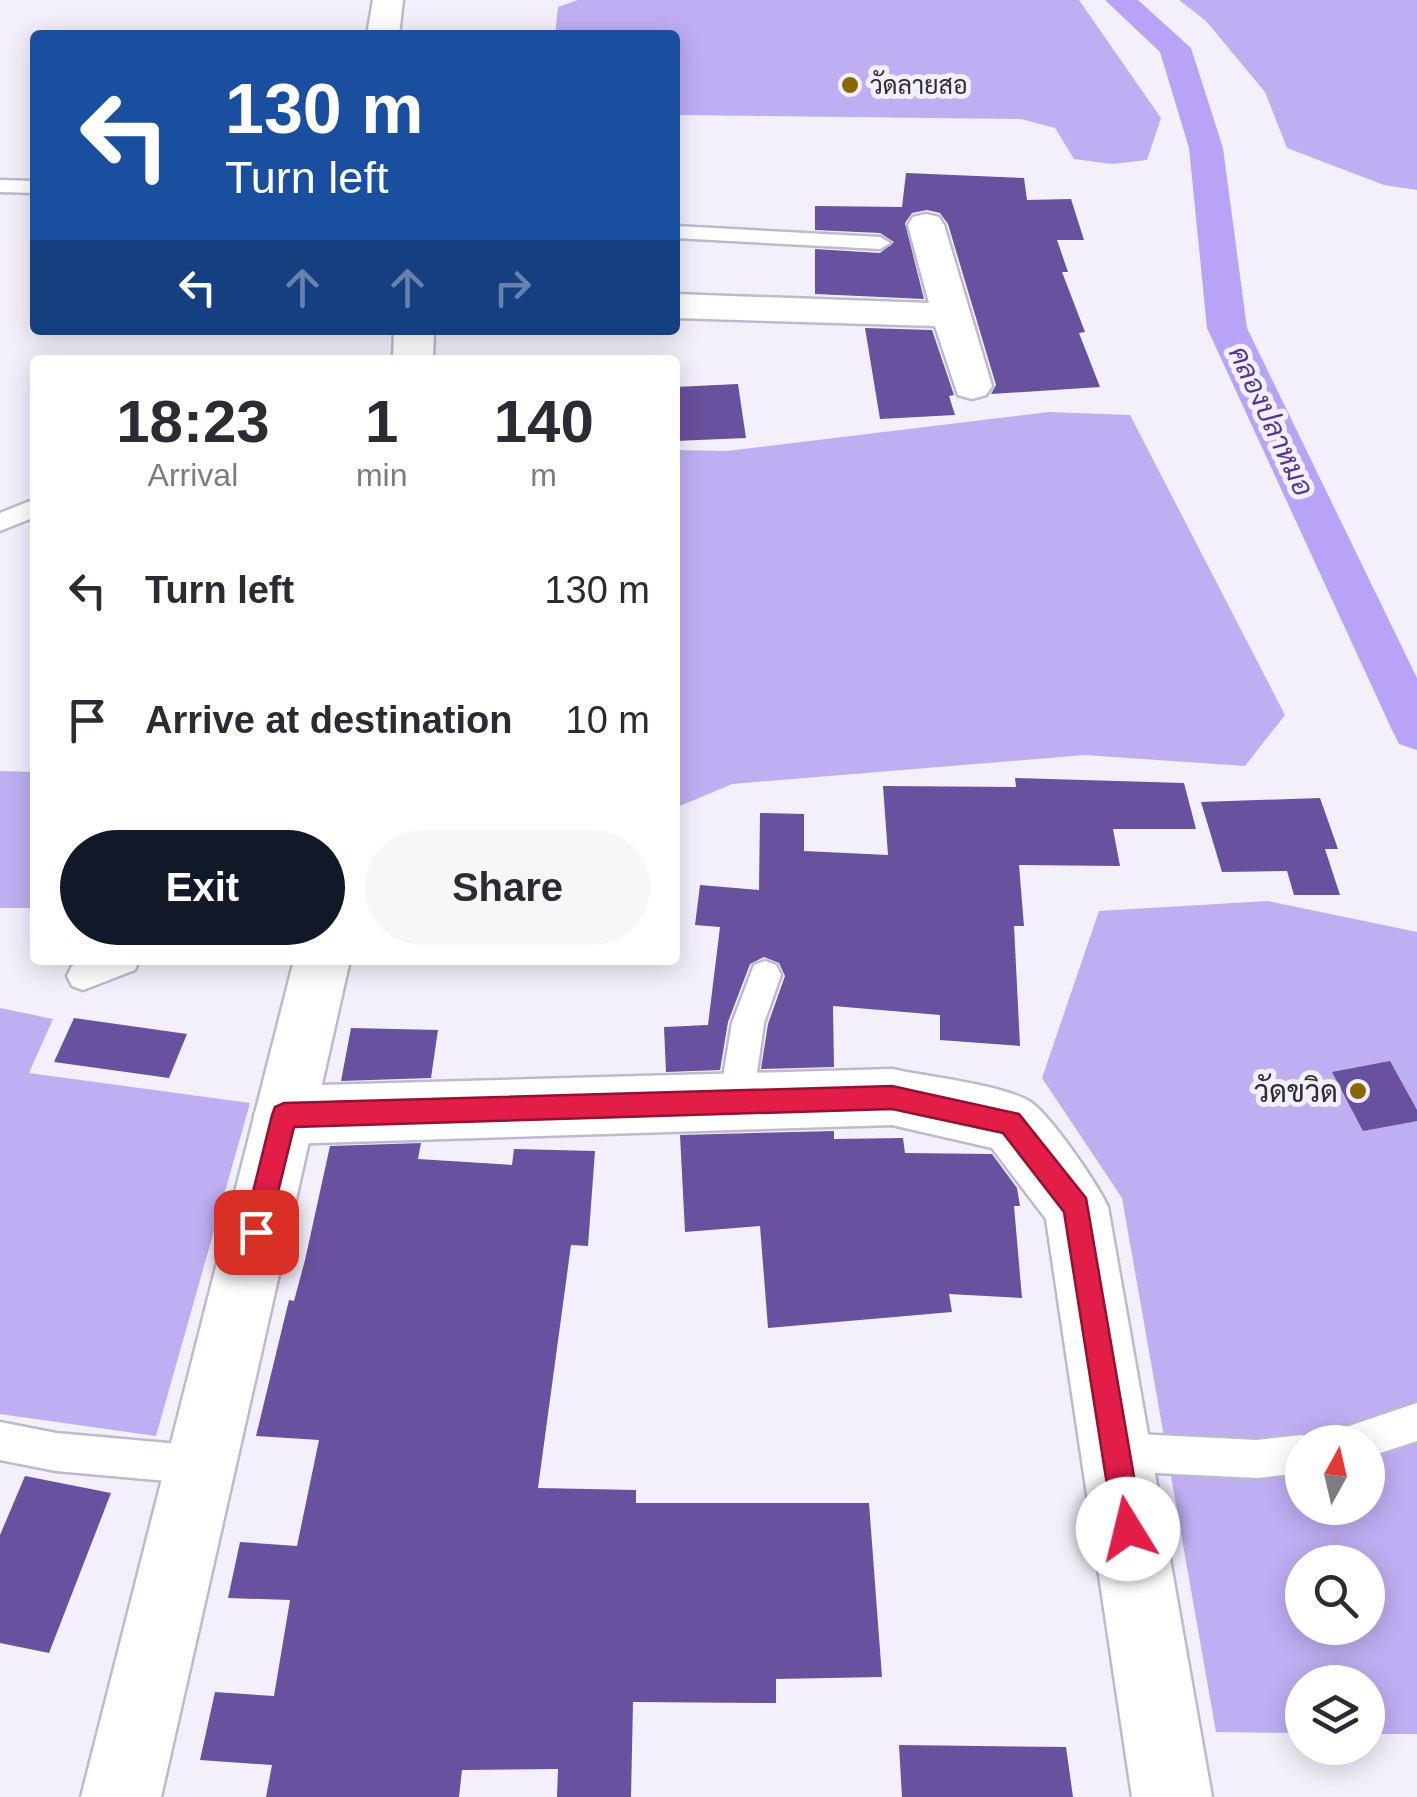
<!DOCTYPE html>
<meta charset="utf-8">
<style>
:root{--surface:#fff;--page:#f7f7f7;--text:#2b2b33;--muted:#7c7c81;--accent:#111827}
body{margin:0;font-family:Helvetica,Sarabun,sans-serif;background:var(--page);color:var(--text);height:100vh;display:flex;flex-direction:column;font-size:38px;white-space:nowrap}
*{box-sizing:border-box;margin:0}
p{font-size:32px;color:var(--muted)}
.icon{flex:none;width:55px;height:55px;fill:none;stroke:currentColor;stroke-width:2;stroke-linecap:round;stroke-linejoin:round}
.map{position:relative;flex:1;overflow:hidden}
.drawer{position:absolute;left:30px;top:355px;width:650px;height:610px;display:flex;flex-direction:column;background:var(--surface);border-radius:10px;box-shadow:0 5px 25px #0003}
.drawer>*{flex:none}
.banner{position:absolute;left:30px;top:30px;width:650px;height:305px;border-radius:10px;box-shadow:0 5px 25px #0003;background:#1a4fa0;color:#fff;overflow:hidden}
.needle{width:65px;rotate:8deg}
.fabs{position:absolute;left:1285px;top:1425px;display:grid;gap:20px}
.fabs a{display:grid;place-items:center;width:100px;height:100px;border-radius:50%;background:var(--surface);box-shadow:0 5px 25px #0003;font-size:50px}
.pin{position:absolute;display:grid;place-items:center;width:85px;height:85px;color:#fff;margin:-42px;border-radius:20px;box-shadow:0 5px 15px #0006}
.me{position:absolute;width:110px;margin:-55px;rotate:351deg;stroke-linejoin:round;filter:drop-shadow(0 0 8px #0008)}
.turn{display:flex;align-items:center;gap:35px;height:210px;padding:0 30px;font-size:45px}
.turn .icon{width:130px;height:130px;stroke-width:2.5}
.turn b{display:block;font-size:70px;line-height:85px}
.lanes{display:flex;align-items:center;height:95px;padding:0 30px;background:#0003;justify-content:center;gap:50px;direction:ltr}
.lanes .off{opacity:.35}
.eta{display:flex;justify-content:space-evenly;align-items:center;height:170px;text-align:center}
.eta b{font-size:60px;font-weight:600;line-height:70px}
.button{display:flex;gap:20px;margin-top:auto;padding:20px 30px}
.button a{flex:1;height:115px;border-radius:60px;background:var(--accent);color:#fff;font-size:40px;font-weight:600;line-height:115px;text-align:center}
.button a+a{background:var(--page);color:var(--text)}
ul{padding:0;list-style:none}
li{display:flex;align-items:center;gap:30px;height:130px;padding:0 30px}
li div{flex:1}
li b{display:block;font-size:38px}
li em{font-style:normal}
.map>svg:first-child{display:block}
.forest{fill:#bfaef2;fill-rule:evenodd}
.lines{fill:none;stroke-linecap:round;stroke-linejoin:round}
.canal{fill:#b9a3f7;fill-rule:evenodd}
.building{fill:#68519e}
.service-casing{stroke:#bebacd;stroke-width:5}
.minor-casing{stroke:#bebacd;stroke-width:5}
.tertiary-casing{stroke:#bebacd;stroke-width:5}
.service{fill:#fff;fill-rule:evenodd}
.minor{fill:#fff;fill-rule:evenodd}
.tertiary{fill:#fff;fill-rule:evenodd}
.route{fill:#e11d48;stroke:#92132f;stroke-width:2.5}
.poi-dot{fill:#896704;stroke:#f3f0fc;stroke-width:4}
.labels{text-anchor:middle;dominant-baseline:central;stroke-width:10;stroke-linejoin:round;paint-order:stroke}
.far-poi-label{font-size:25px;fill:#2f2d34;stroke:#f3f0fc;text-anchor:start}
.far-water-label{font-size:28px;font-style:italic;fill:#563494;stroke:#f3f0fc}
.poi-label{font-size:30px;fill:#2f2d34;stroke:#f3f0fc;text-anchor:end}
</style>
<div class="map">
<svg width="1417" height="1797" viewBox="0 0 1417 1797">
<rect width="100%" height="100%" fill="#f3f0fc"/>
<path class="forest" d="M578,0H1079L1161,118L1147,160L1112,164L1074,159L1055,128L1021,119L675,115V35H555L558,7Z
M1179,0H1417V190L1384,185L1287,148L1265,92L1206,21Z
M1049,412L1130,415L1285,715L1245,766L1085,755L732,784L675,808V450L727,451Z
M0,771L35,772V908H0Z
M1268,901L1417,932V1734H1368V1682H1302V1733L1216,1732L1122,1198L1042,1078L1099,911ZM1302,1442H1368V1508H1302ZM1302,1562H1368V1628H1302Z
M0,1008L53,1019L29,1073L250,1103L156,1436L0,1414Z"/>
<g class="lines">
<path class="canal" d="M1105,0H1138L1191,48L1223,148L1247,328L1417,678V750L1399,744L1392,730L1207,328L1189,148L1160,52Z"/>
</g>
<path class="building" d="M906,173L1024,178L1027,200L1071,199L1084,240H1057L1068,272H1062L1085,332L1079,333L1100,387L991,394L996,385L948,224L940,213L927,210L912,213L905,223L924,299L815,294V249L880,253L894,242L880,233L815,230V206L902,207Z
M865,328L932,330L954,395L949,396L955,415L880,419Z
M738,384L746,438L675,441V387Z
M1015,778L1184,783L1196,829H1113L1120,866L1019,865L1024,926H1014L1020,1046L940,1040V1015L833,1006L834,1067L761,1069L768,1024L785,976L779,963L764,957L750,964L728,1022L720,1070L666,1072L664,1027L708,1025L720,927L695,925L700,885L759,890L760,813L804,814V851L888,855L883,786L1016,787Z
M1320,798L1338,849H1325L1340,895H1294L1287,871L1222,872L1201,802Z
M74,1018L187,1034L169,1078L54,1062Z
M351,1028L438,1030L431,1078L341,1081Z
M1390,1061L1417,1110V1121L1363,1131L1332,1072Z
M834,1131V1139L903,1138L905,1153L992,1154L1017,1188L1020,1206H1014L1022,1298L949,1294L952,1312L768,1328L760,1226L685,1232L680,1135Z
M421,1143L418,1159L512,1165L514,1149L595,1151L588,1246L571,1245L538,1488L636,1490V1503H869L882,1677L776,1679V1703L633,1702L631,1797H557L558,1769L462,1770L459,1797H266L272,1765L200,1760L215,1692L274,1696L290,1600L228,1598L240,1542L297,1546L319,1440L256,1436L289,1300L294,1301L305,1260L330,1146Z
M25,1476L111,1493L49,1653L0,1643V1535Z
M899,1745L1066,1747L1073,1797H902Z"/>
<g class="lines">
<g class="service-casing">
<path id="service" d="M0,180L35,181V193L0,192Z
M675,226L880,237L890,243L880,249L675,238Z
M35,499V517L0,531V513Z
M88,960H139L135,970L83,990L72,986L67,976L72,966Z
M765,961L776,965L781,975L764,1023L753,1101L748,1112L736,1116L724,1112L719,1101L732,1023L754,965Z
M1417,1403V1441L1368,1457V1442H1334L1340,1429Z
M0,1422L56,1433L201,1446L215,1451L220,1465L215,1479L201,1484L56,1471L0,1460Z
M1116,1433L1257,1440L1302,1435L1316,1442H1302V1473L1257,1478L1116,1471L1102,1466L1097,1452L1102,1438Z"/>
</g>
<g class="minor-casing">
<path id="minor" d="M926,214L939,217L944,225L992,386L986,395L972,399L958,395L935,326L675,318V294L929,303L908,225L913,217Z
M892,1069C928,1077 999,1084 1029,1101C1049,1113 1098,1184 1108,1207L1212,1797H1132L1046,1219L992,1148L892,1125L284,1144L262,1135L254,1115L262,1095L284,1086Z"/>
</g>
<g class="tertiary-casing">
<path id="tertiary" d="M373,0H403L399,35H367Z
M394,330H434L433,360H393Z
M294,960H350L161,1797H81Z"/>
</g>
<use href="#service" class="service"/>
<use href="#minor" class="minor"/>
<use href="#tertiary" class="tertiary"/>
</g>
<path class="route" d="M892,1086L1019,1114L1086,1198L1143,1529L1139,1539L1128,1544L1118,1539L1114,1529L1064,1212L1003,1133L892,1109L294,1127L266,1241L256,1245L247,1241L243,1232L272,1115L275,1107L284,1103Z"/>
<g class="poi-dot">
<circle cx="850" cy="85" r="10"/>
<circle cx="1358" cy="1091" r="10"/>
</g>
<g class="labels">
<g class="far-poi-label">
<text x="870" y="85">วัดลายสอ</text>
</g>
<g class="far-water-label">
<text transform="translate(1271 421) rotate(65)">คลองปลาหมอ</text>
</g>
<g class="poi-label">
<text x="1338" y="1091">วัดขวิด</text>
</g>
</g>
</svg>
<div class="fabs">
<a><svg class="needle" viewBox="-14 -14 28 28"><path d="M0-13l5 13h-10z" fill="#e53935"/><path d="M0 13l5-13h-10z" fill="#7c7c81"/></svg></a>
<a><svg class="icon" aria-label="search" viewBox="0 0 24 24"><circle cx="10" cy="10" r="6"/><path d="M15 15l6 6"/></svg></a>
<a><svg class="icon" aria-label="layers" viewBox="0 0 24 24"><path d="M12 4l9 5-9 5-9-5zM3 14l9 5 9-5"/></svg></a>
</div>
<div class="pin" style="left:256px;top:1232px;background:#d93025"><svg class="icon" aria-label="arrive" viewBox="0 0 24 24"><path d="M6 21V4h12l-3 4 3 4H6"/></svg></div>
<svg class="me" style="left:1128px;top:1529px" viewBox="-20 -20 40 40"><circle r="19" fill="#fff"/><path d="M0-13L10 11 0 6-10 11z" fill="#e11d48"/></svg>
<div class="banner">
<div class="turn"><svg class="icon" aria-label="left" viewBox="0 0 24 24"><path d="M17 20v-9H6M10 6l-5 5 5 5"/></svg><div><b>130 m</b>Turn left</div></div>
<div class="lanes"><svg class="icon" aria-label="left" viewBox="0 0 24 24"><path d="M17 20v-9H6M10 6l-5 5 5 5"/></svg><svg class="icon off" aria-label="ahead" viewBox="0 0 24 24"><path d="M12 20V5M6 11l6-6 6 6"/></svg><svg class="icon off" aria-label="ahead" viewBox="0 0 24 24"><path d="M12 20V5M6 11l6-6 6 6"/></svg><svg class="icon off" aria-label="right" viewBox="0 0 24 24"><path d="M7 20v-9h11M14 6l5 5-5 5"/></svg></div>
</div>
<section class="drawer">
<div class="eta">
<div><b>18:23</b><p>Arrival</p></div>
<div><b>1</b><p>min</p></div>
<div><b>140</b><p>m</p></div>
</div>
<ul>
<li><svg class="icon" aria-label="left" viewBox="0 0 24 24"><path d="M17 20v-9H6M10 6l-5 5 5 5"/></svg><div><b>Turn left</b></div><em>130 m</em></li>
<li><svg class="icon" aria-label="arrive" viewBox="0 0 24 24"><path d="M6 21V4h12l-3 4 3 4H6"/></svg><div><b>Arrive at destination</b></div><em>10 m</em></li>
</ul>
<div class="button"><a>Exit</a><a>Share</a></div>
</section>
</div>
